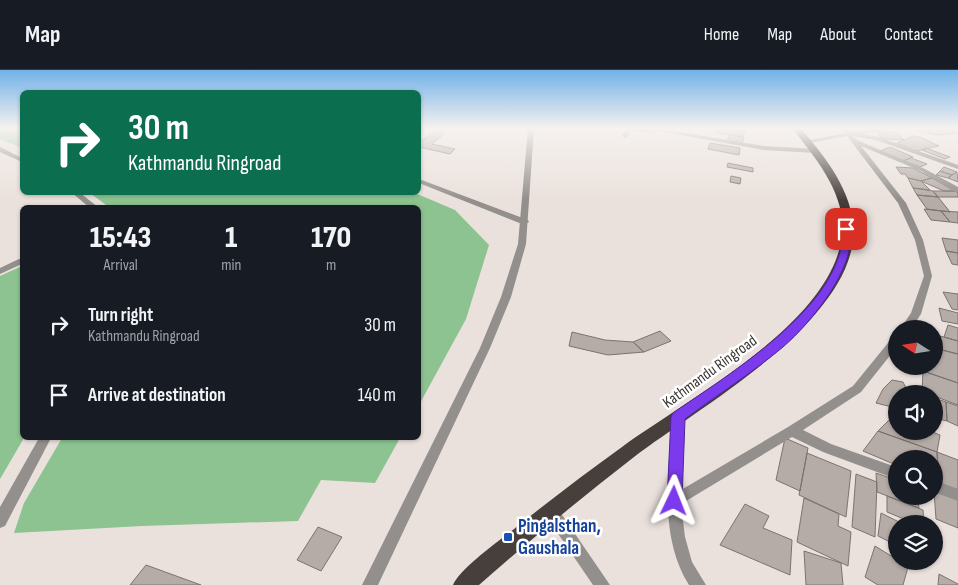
<!DOCTYPE html>
<style>
:root{--surface:#171b24;--page:#242831;--text:#f1f3f6;--muted:#9ea1a6;--line:#363941}
body{margin:0;font-family:"Sofia Sans Condensed",sans-serif;background:var(--page);color:var(--text);height:100vh;display:flex;flex-direction:column;font-size:19px;white-space:nowrap}
*{box-sizing:border-box;margin:0}
p{font-size:16px;color:var(--muted)}
.icon{flex:none;width:28px;height:28px;fill:none;stroke:currentColor;stroke-width:2;stroke-linecap:round;stroke-linejoin:round}
.map{position:relative;flex:1;overflow:hidden}
.sheet{position:absolute;left:20px;top:135px;width:401px;height:235px;display:flex;flex-direction:column;background:var(--surface);border-radius:8px;box-shadow:0 1px 4px #0004}
.sheet>*{flex:none}
.guide{position:absolute;left:20px;top:20px;width:401px;height:105px;border-radius:8px;box-shadow:0 1px 4px #0004;background:#0b6e4f;color:#fff;overflow:hidden}
.needle{width:32px;rotate:282deg}
.buttons{position:absolute;left:888px;top:250px;display:grid;gap:10px}
.buttons a{display:grid;place-items:center;width:55px;height:55px;border-radius:50%;background:var(--surface);box-shadow:0 1px 4px #0004;font-size:25px}
.pin{position:absolute;display:grid;place-items:center;width:42px;height:42px;color:#fff;margin:-21px;border-radius:10px;box-shadow:0 2px 8px #0006}
.me{position:absolute;width:55px;margin:-28px;rotate:2deg;stroke-linejoin:round;filter:drop-shadow(0 0 4px #0008)}
.turn{display:flex;align-items:center;gap:18px;height:105px;padding:0 25px;font-size:22px}
.turn .icon{width:65px;height:65px;stroke-width:2.5}
.turn b{display:block;font-size:35px;line-height:42px}
.eta{display:flex;justify-content:space-evenly;align-items:center;height:85px;text-align:center}
.eta b{font-size:30px;font-weight:800;line-height:35px}
ul{padding:0;list-style:none}
li{display:flex;align-items:center;gap:15px;height:70px;padding:0 25px}
li div{flex:1}
li b{display:block;font-size:19px}
li em{font-style:normal}
header{display:flex;align-items:center;gap:30px;box-sizing:border-box;height:70px;padding:0 25px;background:var(--surface);border-bottom:1px solid var(--line)}
header strong{font-size:24px}
nav{display:flex;gap:28px;margin-inline-start:auto;font-size:18px}
.map>svg:first-child{display:block}
.green{fill:#8cc390}
.building{fill:#b5aca7;stroke:#7c736f}
.lines{fill:none;stroke-linecap:round;stroke-linejoin:round}
.service{fill:#938f8d;fill-rule:evenodd}
.minor{fill:#938f8d;fill-rule:evenodd}
.trunk{fill:#463f3c;fill-rule:evenodd}
.route{fill:#7c3aed;stroke:#51269a}
.transit-dot{fill:#1a4fb4;stroke:#fff;stroke-width:2}
.labels{text-anchor:middle;dominant-baseline:central;stroke-width:5;stroke-linejoin:round;paint-order:stroke}
.street-label{font-size:16px;fill:#393533;stroke:#fff}
.near-transit-label{font-size:19px;font-weight:bold;fill:#164399;stroke:#fff;text-anchor:start}
</style>
<header>
<strong>Map</strong>
<nav><a>Home</a><a>Map</a><a>About</a><a>Contact</a></nav>
</header>
<div class="map">
<svg width="958" height="515" viewBox="0 0 958 515">
<rect width="100%" height="100%" fill="#eae1dc"/>
<path class="green" d="M0,58H22V78L0,69Z
M90,123H415L455,140L489,175L466,249L419,335V138H110Z
M22,196L24,368L0,409V206Z
M62,368H400L375,413L321,410L298,451L142,456L14,463L24,433Z"/>
<path class="building" d="M635,58H637L656,61L654,63L634,60Z
M717,58H728L746,61L742,67L715,62Z
M913,58H952L958,63L937,65L921,62Z
M434,61L445,63L432,74L455,79L450,84L419,77V73Z
M875,61L896,62L904,70L883,69Z
M730,64L744,67L742,73L727,71Z
M913,66L920,67L939,76L916,81L897,73Z
M710,73L740,78L739,85L708,79Z
M890,77L913,87L903,91L880,81Z
M926,78L950,87L945,89L922,80Z
M911,88L927,94L920,97L903,91Z
M728,93L753,98V102L727,97Z
M896,97L913,98L932,108L921,111L908,108L905,104H901Z
M944,97L957,102L952,105L940,101Z
M940,101L952,105L948,108L936,105Z
M957,102L958,112L948,108L952,105Z
M731,106L741,108L740,114L730,112Z
M908,108L921,111L930,120L913,118Z
M932,108L955,121H944L921,111Z
M913,118L933,121L938,127L917,125Z
M933,121H955L958,123V127H938Z
M917,125L938,127L950,142L927,139Z
M924,139L941,141L950,152L931,150Z
M941,141L958,142V153L950,152Z
M942,168L958,170V183L946,181Z
M946,181L958,183V195L952,194Z
M943,222L958,224V240L952,239Z
M939,238L958,243V254L942,251Z
M948,255L958,258V271L944,267Z
M660,261L671,271L644,282L633,272Z
M572,262L605,270L633,272L644,282L608,285L569,276Z
M940,266L958,271V284L934,278Z
M934,278L958,284V313L923,301L926,296H934Z
M923,301L958,313V335L934,326V324L922,322Z
M892,310L903,312L907,320L920,324H896V338L876,333L883,319Z
M934,328L946,332L947,351L934,348Z
M946,332L958,336V356L947,351Z
M891,348L896,350V361H930L940,365L937,382L878,361Z
M878,361L937,382L939,413L934,411V389H896V395L863,381Z
M785,368L808,378L800,421L776,410Z
M937,382L958,390V420L939,413Z
M807,383L851,401L846,447L799,425Z
M876,403L896,410V426H917L919,438L877,422Z
M856,404L877,412L875,467L852,457Z
M934,421L958,430V458L936,449Z
M887,426L923,440L924,454H916L887,442Z
M804,428L839,444L838,456L851,462L848,496L797,472Z
M745,434L769,446L763,458L792,470L790,505L720,475Z
M881,443L903,454H896V475L878,466Z
M318,457L342,467L321,501L297,490Z
M875,476L896,489V491L908,497L903,515H878L865,507Z
M804,481L841,493L843,515H806Z
M146,495L201,515H130Z
M939,504L958,514V515H938Z"/>
<g class="lines">
<path class="service" d="M626,58H632L627,67L625,68L622,66Z
M0,77L22,88V92L0,82Z
M419,109L528,150L529,152L525,154H522L419,113Z
M71,122H79L99,138H90Z
M19,189H22V194L0,204V198Z
M39,368H51L5,456L0,458V437Z"/>
<path class="minor" d="M528,58H534L526,174L511,227L490,278L378,515H362L480,278L501,227L518,174Z
M642,58H654L764,76L816,79L819,81L816,83L764,80Z
M841,58H847L852,62L878,58H890L887,60L863,64L879,67L958,95V99L876,70L853,66L857,70L925,99L958,117V122H955L921,101L861,76L906,133L923,170L932,206L921,244L911,259H900L911,243L924,206L915,170L898,133L847,66L809,73L806,71L845,63Z
M896,267V278L861,322L803,360L831,374L896,397V409L823,382L792,367L681,434L685,467L692,492L706,515H689C658,466 669,402 672,347L674,344L678,342L682,344L684,347L681,420L788,357L853,316L892,268Z
M934,410L958,419V431L934,422Z
M551,435L556,436L610,515H593L546,446L544,441L546,436Z"/>
<path class="trunk" d="M792,58H800C827,88 858,128 853,171C842,258 698,338 634,387C581,428 529,471 479,515H453C460,498 503,468 519,455C553,428 587,402 622,377C688,329 825,257 841,172C850,128 817,90 792,58Z"/>
</g>
<linearGradient id="sky" x2="0" y2="1"><stop stop-color="#71b2e8"/><stop offset="0.45" stop-color="#f6f2ef"/><stop offset="1" stop-color="#f6f2ef" stop-opacity="0"/></linearGradient>
<rect width="958" height="130" fill="url(#sky)"/>
<path class="route" d="M846,156L851,159C855,199 812,252 783,277C752,303 717,325 685,349L682,431L680,436L674,439L669,436L667,431L671,347L673,343C726,306 848,233 842,159Z"/>
<rect class="transit-dot" x="503" y="462" width="10" height="10" rx="2.5"/>
<g class="labels">
<g class="street-label">
<text transform="translate(710 302) rotate(-36)">Kathmandu Ringroad</text>
</g>
<g class="near-transit-label">
<text x="518" y="456">Pingalsthan,<tspan x="518" dy="22">Gaushala</tspan></text>
</g>
</g>
</svg>
<div class="buttons">
<a><svg class="needle" viewBox="-14 -14 28 28"><path d="M0-13l5 13h-10z" fill="#e53935"/><path d="M0 13l5-13h-10z" fill="#9ea1a6"/></svg></a>
<a><svg class="icon" aria-label="sound" viewBox="0 0 24 24"><path d="M4 9h4l5-4v14l-5-4H4zM17 9q2 3 0 6"/></svg></a>
<a><svg class="icon" aria-label="search" viewBox="0 0 24 24"><circle cx="10" cy="10" r="6"/><path d="M15 15l6 6"/></svg></a>
<a><svg class="icon" aria-label="layers" viewBox="0 0 24 24"><path d="M12 4l9 5-9 5-9-5zM3 14l9 5 9-5"/></svg></a>
</div>
<div class="pin" style="left:846px;top:159px;background:#d93025"><svg class="icon" aria-label="arrive" viewBox="0 0 24 24"><path d="M6 21V4h12l-3 4 3 4H6"/></svg></div>
<svg class="me" style="left:674px;top:431px" viewBox="-20 -20 40 40"><path d="M0-17L14 15 0 8-14 15z" fill="#7c3aed" stroke="#fff" stroke-width="4"/></svg>
<div class="guide">
<div class="turn"><svg class="icon" aria-label="right" viewBox="0 0 24 24"><path d="M7 20v-9h11M14 6l5 5-5 5"/></svg><div><b>30 m</b>Kathmandu Ringroad</div></div>
</div>
<section class="sheet">
<div class="eta">
<div><b>15:43</b><p>Arrival</p></div>
<div><b>1</b><p>min</p></div>
<div><b>170</b><p>m</p></div>
</div>
<ul>
<li><svg class="icon" aria-label="right" viewBox="0 0 24 24"><path d="M7 20v-9h11M14 6l5 5-5 5"/></svg><div><b>Turn right</b><p>Kathmandu Ringroad</p></div><em>30 m</em></li>
<li><svg class="icon" aria-label="arrive" viewBox="0 0 24 24"><path d="M6 21V4h12l-3 4 3 4H6"/></svg><div><b>Arrive at destination</b></div><em>140 m</em></li>
</ul>
</section>
</div>
